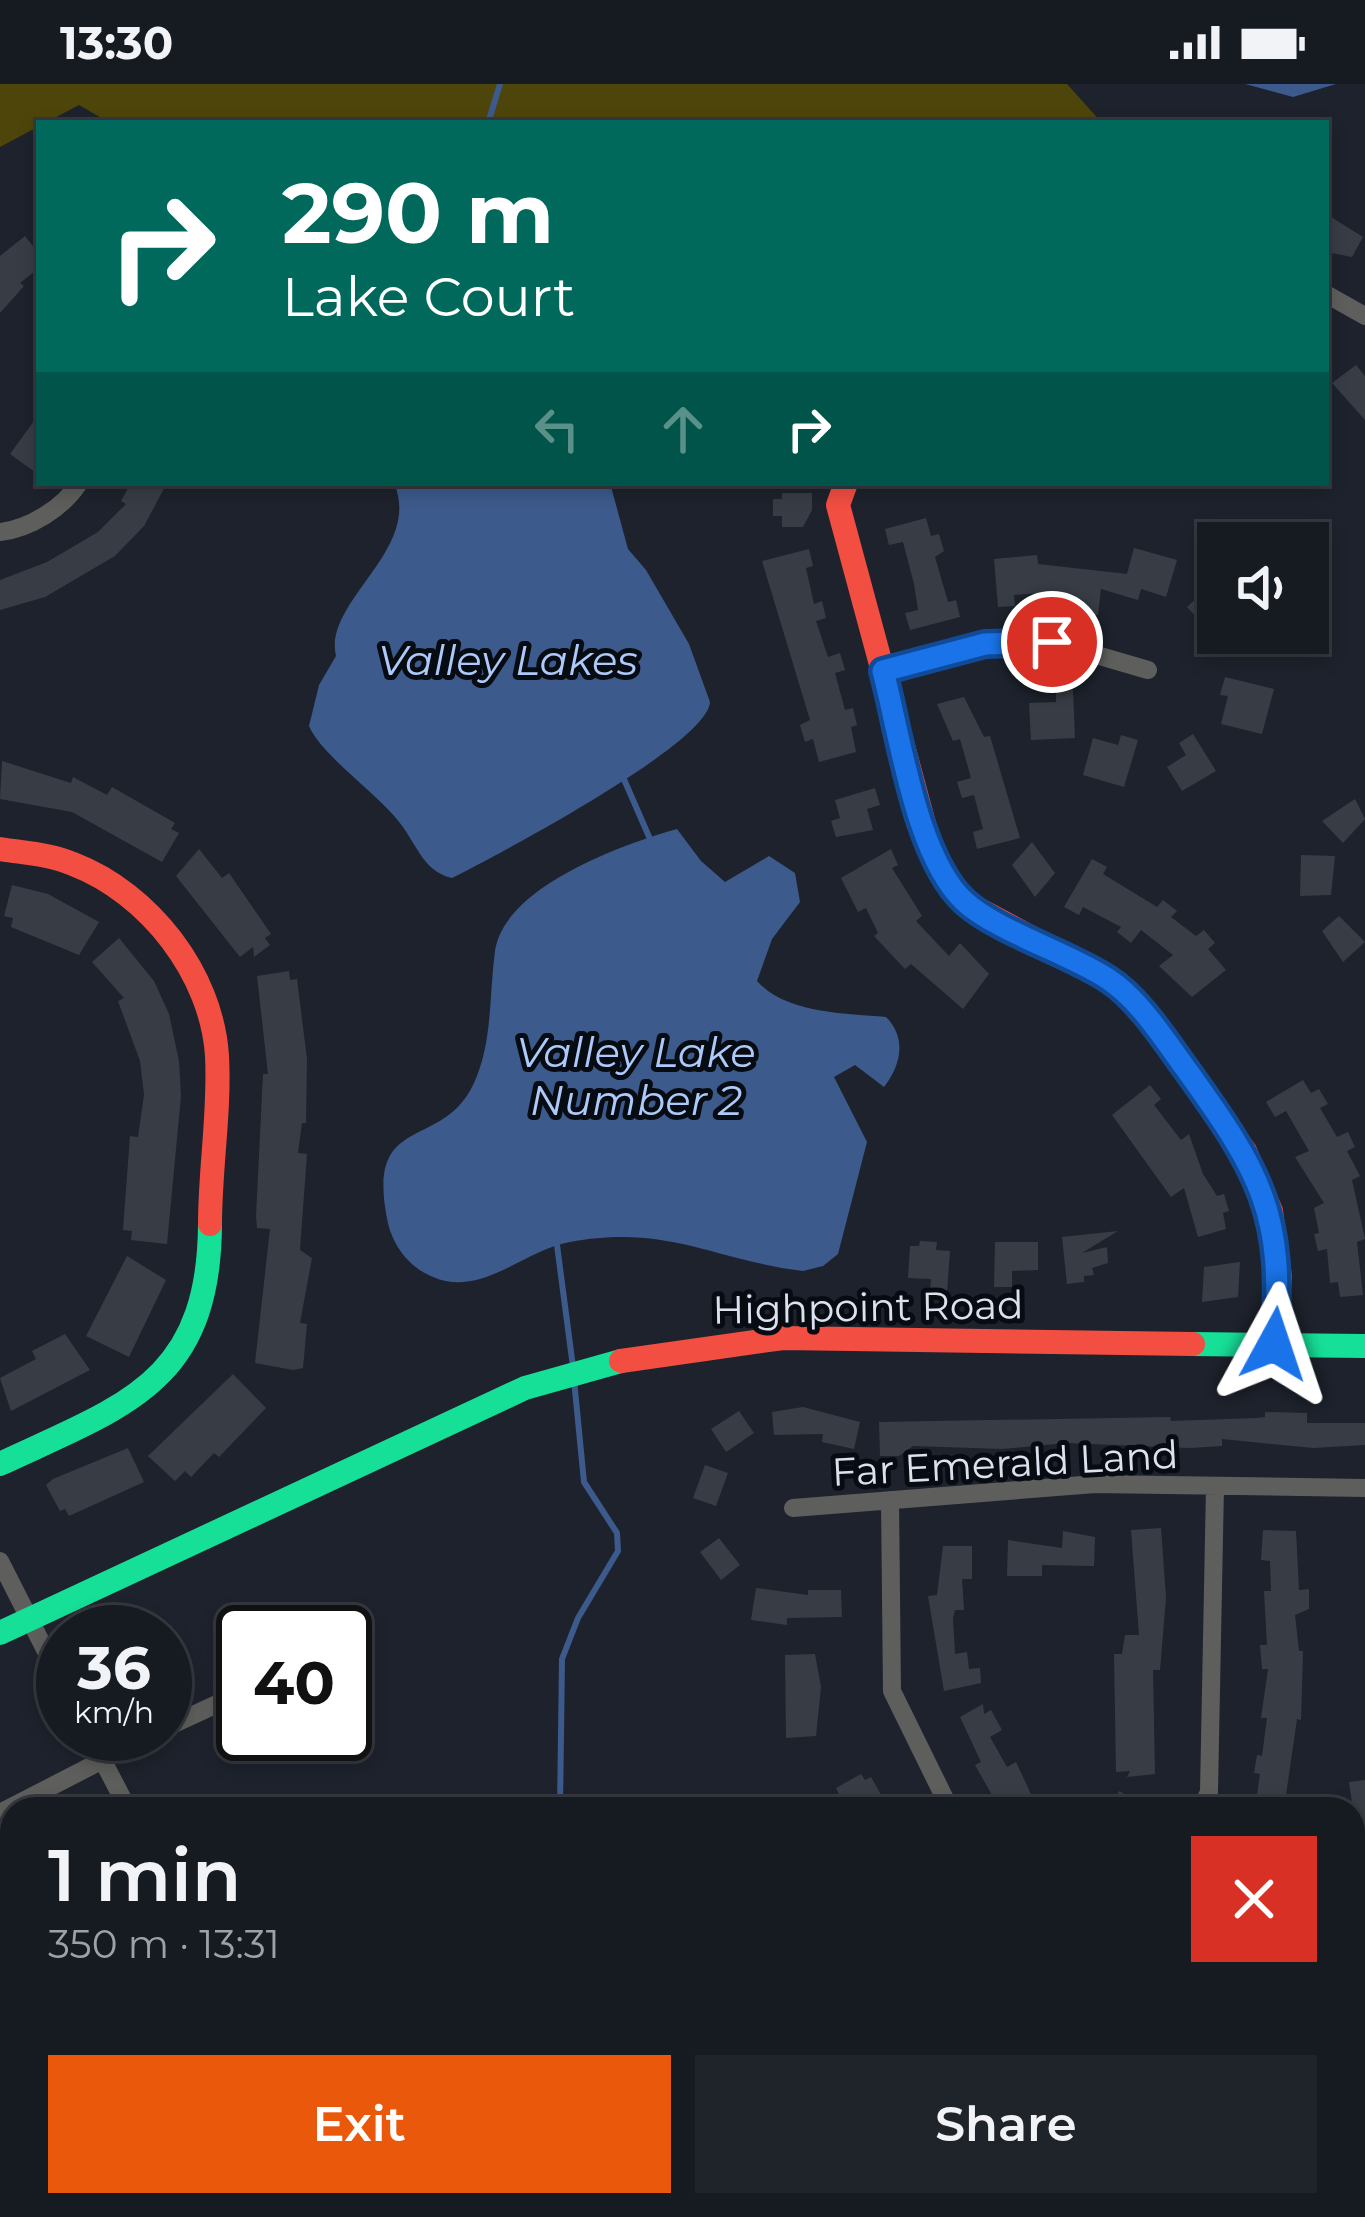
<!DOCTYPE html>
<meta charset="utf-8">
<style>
:root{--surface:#161a21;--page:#1f232a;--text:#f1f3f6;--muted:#9ea1a5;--line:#35383f;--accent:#ea580c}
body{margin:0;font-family:Montserrat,sans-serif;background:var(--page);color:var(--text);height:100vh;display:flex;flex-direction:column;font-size:45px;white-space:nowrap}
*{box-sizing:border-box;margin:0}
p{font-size:39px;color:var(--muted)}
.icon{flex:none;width:66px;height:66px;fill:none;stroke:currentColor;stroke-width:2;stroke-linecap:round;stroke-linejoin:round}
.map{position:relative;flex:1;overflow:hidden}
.side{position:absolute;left:0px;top:1713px;width:1365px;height:420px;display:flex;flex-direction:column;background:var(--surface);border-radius:36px 36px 0 0;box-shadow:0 6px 18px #0003,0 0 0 3px var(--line)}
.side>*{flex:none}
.top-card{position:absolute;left:36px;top:36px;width:1293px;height:366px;border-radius:0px;box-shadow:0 6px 18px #0003,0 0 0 3px var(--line);background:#00695c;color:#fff;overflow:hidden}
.controls{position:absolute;left:1197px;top:438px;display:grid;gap:24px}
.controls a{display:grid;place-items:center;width:132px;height:132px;border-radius:0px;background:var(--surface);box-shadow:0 6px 18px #0003,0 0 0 3px var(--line);font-size:60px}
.speed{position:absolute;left:36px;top:1521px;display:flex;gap:24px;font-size:60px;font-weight:700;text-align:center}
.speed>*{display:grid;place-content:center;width:156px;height:156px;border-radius:50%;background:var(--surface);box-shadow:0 6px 18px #0003,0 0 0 3px var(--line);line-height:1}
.speed small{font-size:30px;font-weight:400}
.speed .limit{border:6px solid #111;border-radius:18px;background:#fff;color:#111}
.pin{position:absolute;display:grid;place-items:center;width:102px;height:102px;color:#fff;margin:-51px;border:6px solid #fff;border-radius:50%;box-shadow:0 3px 12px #0007}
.me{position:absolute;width:132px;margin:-66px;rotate:5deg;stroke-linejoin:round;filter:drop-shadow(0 0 9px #0008)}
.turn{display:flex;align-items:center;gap:42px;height:252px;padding:0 48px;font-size:54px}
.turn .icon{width:156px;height:156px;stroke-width:2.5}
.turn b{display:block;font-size:84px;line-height:102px}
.lanes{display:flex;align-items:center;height:114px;padding:0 48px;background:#0003;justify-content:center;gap:60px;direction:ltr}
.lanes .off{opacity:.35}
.round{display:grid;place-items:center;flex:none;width:126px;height:126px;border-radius:0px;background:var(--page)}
.overview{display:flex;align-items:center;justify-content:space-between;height:204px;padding:0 48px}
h1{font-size:72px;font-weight:600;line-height:90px}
.action{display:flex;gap:24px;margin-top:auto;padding:24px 48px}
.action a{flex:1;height:138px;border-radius:0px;background:var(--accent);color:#fff;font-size:48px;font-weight:600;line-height:138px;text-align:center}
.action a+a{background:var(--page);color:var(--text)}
.status{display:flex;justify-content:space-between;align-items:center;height:84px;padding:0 60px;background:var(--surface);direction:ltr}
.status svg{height:33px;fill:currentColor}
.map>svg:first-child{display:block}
.green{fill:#4d450a}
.water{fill:#3c5a8b}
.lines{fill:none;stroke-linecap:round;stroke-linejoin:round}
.stream{stroke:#3c5a8b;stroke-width:6}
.building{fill:#383d45}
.street{stroke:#5e5e5c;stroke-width:18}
.fast{stroke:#16e098;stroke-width:24}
.jam{stroke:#f24e42;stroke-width:24}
.route-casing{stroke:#114b97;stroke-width:30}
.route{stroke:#1a73e8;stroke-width:21}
.labels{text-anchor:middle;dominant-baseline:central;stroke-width:10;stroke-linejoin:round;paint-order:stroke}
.street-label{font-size:39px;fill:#dbe2ee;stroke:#070b12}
.water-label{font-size:42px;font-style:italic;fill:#acc9f9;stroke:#070b12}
</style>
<div class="status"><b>13:30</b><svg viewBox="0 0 49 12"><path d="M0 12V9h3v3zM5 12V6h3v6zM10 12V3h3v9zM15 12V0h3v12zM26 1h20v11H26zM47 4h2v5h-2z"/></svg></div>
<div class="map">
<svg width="1365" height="2133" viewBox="0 0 1365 2133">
<rect width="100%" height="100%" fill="#1d222c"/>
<path class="green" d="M0,0H1067L1102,39H110L79,21L0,63Z"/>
<path class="water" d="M1245,0H1336L1293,13Z
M394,399H610L628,465L646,486L689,560L710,618C708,660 496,772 452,794C421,787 416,756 395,733C372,706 321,670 309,642L319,601L336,572C323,517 423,466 394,399Z
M677,745L701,777L725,798L769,772L795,789L800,818L772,855L757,897C787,930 844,929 886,933C907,954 901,981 884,1003L855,981L834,993L867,1058L838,1170L823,1182L803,1187C713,1176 668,1140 570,1158C524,1166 481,1214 433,1193C410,1184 393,1162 388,1139C364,1027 441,1068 473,1001C493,960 489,910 495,867C504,803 623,760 677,745Z"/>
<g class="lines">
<path class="stream" d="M488,39L500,0
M623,693L650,755
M557,1161L573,1283
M560,1725L562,1575L578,1534L618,1467L617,1449L584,1398L574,1296
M449,2121L452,2133"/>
</g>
<path class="building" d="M1331,133L1363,153L1352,173L1326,168Z
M25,152L39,170V184L20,199L24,202L0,229V172Z
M1356,281L1365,292V336L1332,299Z
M39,330V391L10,370Z
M131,399H167L144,442L115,472L45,513L0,526V496L47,478L98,448L126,420L121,417Z
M782,409H812V426L803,443H782V432H773V415H782Z
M926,434L931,452L939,450L944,467L935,473L948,518L956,516L960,533L910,546L905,529L918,526L914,500L903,458L889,461L885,445Z
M1134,464L1177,476L1166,513L1141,505L1138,516L1101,505L1098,531L1081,530L1082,519L1057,516L1058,508L1014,511L1015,522L998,523L994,475L1037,471L1038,480L1127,490Z
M809,465L813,482L806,484L814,520L822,517L826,534L816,537L828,573L840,569L845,586L835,589L845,626L853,624L857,641L851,643L856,668L819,678L813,655L805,658L800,641L810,636L762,477Z
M1218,494V541L1206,528L1198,535L1187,523Z
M1225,593L1274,605L1262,650L1221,640L1228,612L1220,611Z
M1073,606L1075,654L1031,656L1029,619L1056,618V607Z
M964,613L984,653L990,652L1020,754L977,765L973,748L983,745L974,711L962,714L957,698L971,694L960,655L953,657L937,620Z
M1193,650L1216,687L1182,707L1167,683L1186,671L1179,659Z
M1121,651L1138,656L1124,703L1083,691L1093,654L1118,661Z
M2,677L71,699L73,693L107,711L112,703L175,739L171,745L179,749L162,778L72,728L0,715Z
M875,704L880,721L867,725L873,746L836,753L831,737L840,734L835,716Z
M1355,715L1365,735L1343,759L1322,737Z
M1032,758L1055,789L1035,813L1012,781Z
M199,765L222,794L229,789L271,850L265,854L270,861L254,873L253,863L240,873L176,792Z
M891,765L898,781L892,784L922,832L916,837L949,872L960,859L989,890L963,925L911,880L905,885L874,852L878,849L866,824L858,828L841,794Z
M1301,771L1335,772L1331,811L1300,812Z
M1092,775L1107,783L1103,790L1157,823L1163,816L1177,827L1171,833L1196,852L1204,846L1215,859L1208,865L1226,886L1192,913L1159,882L1173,871L1141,846L1131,859L1117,848L1121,843L1083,823L1079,831L1064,823Z
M12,801L48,810L99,838L79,871L11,843L13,834L4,832Z
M1339,832L1365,858L1343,878L1322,847Z
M119,854L154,897L169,930L179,977L181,1012L167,1160L131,1156L132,1147L123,1146L130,1052L138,1053L144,1011L140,977L118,917L124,914L92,878Z
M289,887L290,896L297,895L307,975L306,1039H302L298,1069L307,1070L300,1166L312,1174L300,1239L307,1240L303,1284L293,1286L255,1279L270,1145L257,1144L256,1132L263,990H268L257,892Z
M1303,996L1311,1009L1319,1005L1328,1020L1320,1024L1337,1053L1348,1048L1355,1063L1347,1067L1360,1092L1352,1096L1365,1155L1357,1158L1363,1211L1340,1213L1338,1198L1330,1199L1327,1165L1318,1167L1314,1150L1319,1149L1314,1124L1324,1119L1295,1073L1309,1067L1286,1027L1275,1033L1266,1018Z
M1150,1001L1161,1015L1154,1021L1181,1056L1189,1050L1203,1090L1217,1112L1224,1110L1229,1127L1223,1129L1226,1145L1198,1153L1184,1104L1171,1113L1112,1031Z
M1118,1147L1082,1169L1107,1163L1108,1179L1092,1184L1094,1191L1084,1192V1198L1067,1200L1062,1153Z
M920,1157L937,1158L936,1166L950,1167L947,1209L930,1208L931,1195L908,1194L910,1162H919Z
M995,1158H1038V1186L1012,1187V1203H994Z
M127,1172L166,1196L129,1273L86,1252Z
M1240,1178L1238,1213L1202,1218L1204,1183Z
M65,1250L90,1286L11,1327L0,1294L36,1275L32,1267Z
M233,1290L266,1324L219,1373L214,1369L191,1393L185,1387L175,1397L148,1372Z
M803,1323L860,1338L854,1365L822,1358L823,1350L774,1351L772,1328Z
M739,1327L754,1349L726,1368L711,1345Z
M1265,1328L1307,1329V1339H1365V1361L1313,1364L1222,1355V1362L1190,1364L1066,1359L1002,1365L913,1362L899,1372H880L879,1338L1170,1333L1171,1337L1256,1334L1265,1333Z
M128,1364L144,1398L69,1432L65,1425L60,1427L46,1401L53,1395Z
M705,1381L728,1389L716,1422L693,1414Z
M1161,1444L1166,1514L1160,1586H1153L1155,1690L1127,1693L1130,1687L1116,1688L1114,1570H1122L1125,1551H1139L1131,1446Z
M1263,1446L1296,1447L1299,1506L1309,1505V1525L1295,1531L1299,1567H1303L1301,1636L1297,1635L1284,1725H1255L1260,1690L1254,1689L1257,1671L1262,1672L1267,1634H1261L1268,1585H1262L1260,1561H1267L1264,1507H1271L1270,1477L1261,1476Z
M1063,1447L1095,1453L1094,1482L1042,1481V1492H1007L1008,1456L1062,1464Z
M719,1454L740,1481L721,1496L700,1468Z
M943,1462H972V1495H962L964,1526H955L953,1534L955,1570L967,1568L969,1585L980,1584L981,1599L944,1607L928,1512L937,1511Z
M756,1504L808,1511V1506H841L842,1533L787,1534V1541L751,1536Z
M815,1570L821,1603L816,1652L786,1654L785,1571Z
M983,1620L984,1630L991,1626L1002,1646L990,1653L1007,1683L1016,1678L1038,1725H1000L975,1681L981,1678L960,1633Z
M861,1690L865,1696L871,1693L883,1714L864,1725H846L836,1704Z
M1365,1696V1744L1356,1745L1349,1698Z
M1119,1707L1151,1725H1109Z"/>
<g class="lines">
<path class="street" d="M1326,210L1365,232
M0,448C29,445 63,424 79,399
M883,587L985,560L1052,558L1148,586
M890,1416L892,1607L950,1725
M793,1424L1095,1400L1365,1404
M0,1477L63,1601
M165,1644L243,1608
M89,1650L128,1725
M1201,1725L1209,1708L1215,1402
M0,1729L153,1650
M0,2016L12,2004
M362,2121L368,2133"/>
<path class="fast" d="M1193,1260L1365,1262
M0,1380C126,1321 209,1299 210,1140
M0,1549L525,1304L621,1277"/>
<path class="jam" d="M846,399L838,421L933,773L965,818L1112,897L1160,950L1245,1067L1271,1127L1280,1193L1274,1260
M0,765C24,769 50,770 73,780C149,809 212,890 217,972C220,1028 210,1084 210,1140
M621,1277L783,1254L1193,1260"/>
</g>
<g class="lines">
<g class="route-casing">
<path id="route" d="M1052,558L985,560L883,587C900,651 916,772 964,817C996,847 1069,869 1108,895C1139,915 1164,955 1186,985C1260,1088 1286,1130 1274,1260"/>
</g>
<use href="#route" class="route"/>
</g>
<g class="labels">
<g class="street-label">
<text transform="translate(868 1223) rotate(-1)">Highpoint Road</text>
<text transform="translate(1005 1379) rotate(-3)">Far Emerald Land</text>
</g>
<g class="water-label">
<text x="508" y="576">Valley Lakes</text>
<text x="636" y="968">Valley Lake<tspan x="636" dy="48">Number 2</tspan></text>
</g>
</g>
</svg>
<div class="controls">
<a><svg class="icon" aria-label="sound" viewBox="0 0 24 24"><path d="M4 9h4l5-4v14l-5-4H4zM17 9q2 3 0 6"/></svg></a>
</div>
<div class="speed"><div>36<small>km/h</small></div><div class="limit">40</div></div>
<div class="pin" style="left:1052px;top:558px;background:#d93025"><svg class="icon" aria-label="arrive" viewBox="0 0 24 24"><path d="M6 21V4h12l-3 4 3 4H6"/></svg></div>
<svg class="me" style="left:1274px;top:1260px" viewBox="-20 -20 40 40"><path d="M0-17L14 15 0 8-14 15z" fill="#1a73e8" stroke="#fff" stroke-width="4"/></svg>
<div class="top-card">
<div class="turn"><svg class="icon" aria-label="right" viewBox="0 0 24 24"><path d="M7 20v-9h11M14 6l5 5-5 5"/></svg><div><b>290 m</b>Lake Court</div></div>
<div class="lanes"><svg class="icon off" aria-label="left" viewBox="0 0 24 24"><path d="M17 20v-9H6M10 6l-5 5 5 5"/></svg><svg class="icon off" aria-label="ahead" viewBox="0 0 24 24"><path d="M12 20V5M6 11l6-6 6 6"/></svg><svg class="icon" aria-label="right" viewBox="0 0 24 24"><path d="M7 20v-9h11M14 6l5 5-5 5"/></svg></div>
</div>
<section class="side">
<div class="overview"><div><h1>1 min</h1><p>350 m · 13:31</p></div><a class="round" style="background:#d93025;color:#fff"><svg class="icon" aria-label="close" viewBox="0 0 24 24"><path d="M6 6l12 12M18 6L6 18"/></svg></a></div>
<div class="action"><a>Exit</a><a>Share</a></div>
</section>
</div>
